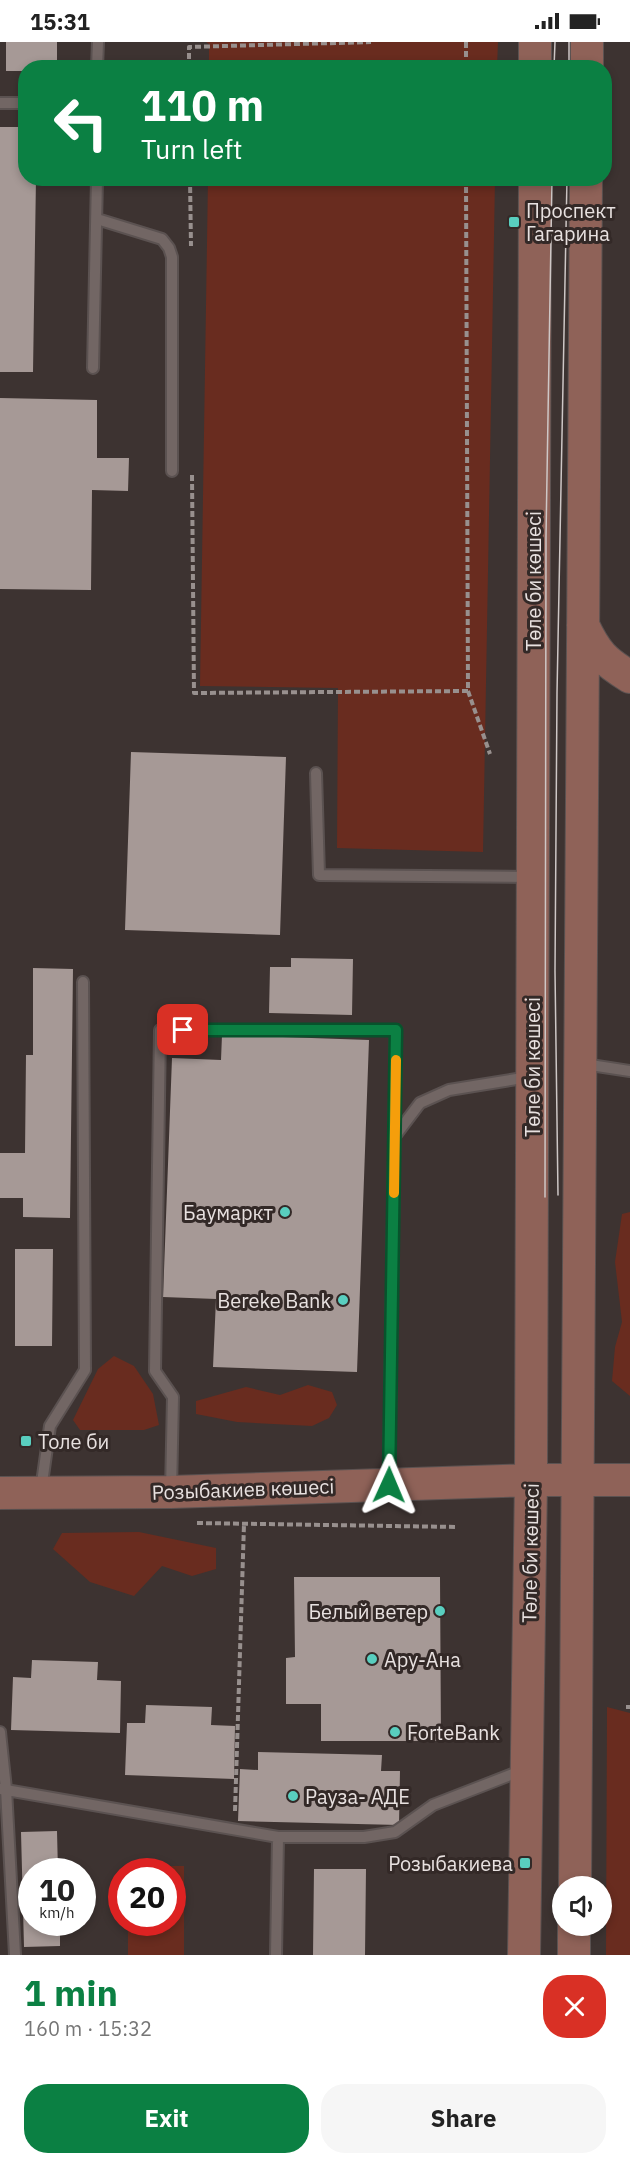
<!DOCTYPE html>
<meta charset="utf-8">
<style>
:root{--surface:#fff;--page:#f6f6f6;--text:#222;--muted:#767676;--accent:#0b8043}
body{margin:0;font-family:"IBM Plex Sans",sans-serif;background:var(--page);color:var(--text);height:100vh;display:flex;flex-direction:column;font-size:22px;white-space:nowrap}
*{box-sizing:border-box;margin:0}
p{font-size:20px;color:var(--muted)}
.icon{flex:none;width:33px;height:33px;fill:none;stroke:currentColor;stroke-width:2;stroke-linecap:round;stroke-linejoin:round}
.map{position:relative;height:1913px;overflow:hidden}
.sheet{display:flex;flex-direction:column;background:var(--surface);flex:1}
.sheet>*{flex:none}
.top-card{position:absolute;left:18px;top:18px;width:594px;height:126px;border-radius:24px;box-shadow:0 3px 9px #0003;background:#0b8043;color:#fff;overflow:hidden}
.tools{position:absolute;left:552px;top:1834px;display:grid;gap:12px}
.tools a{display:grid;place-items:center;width:60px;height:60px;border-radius:50%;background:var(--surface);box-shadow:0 3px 9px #0003;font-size:30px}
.speed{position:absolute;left:18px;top:1816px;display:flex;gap:12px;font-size:30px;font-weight:700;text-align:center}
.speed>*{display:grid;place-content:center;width:78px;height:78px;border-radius:50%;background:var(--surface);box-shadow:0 3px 9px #0003;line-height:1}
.speed small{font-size:15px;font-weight:400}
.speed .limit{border:9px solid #d22;background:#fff;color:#111}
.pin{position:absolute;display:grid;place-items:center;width:51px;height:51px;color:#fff;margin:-26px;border-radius:12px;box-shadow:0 3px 9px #0006}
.me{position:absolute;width:66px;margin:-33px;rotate:1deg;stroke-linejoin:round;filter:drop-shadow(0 0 4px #0008)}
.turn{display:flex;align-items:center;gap:21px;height:126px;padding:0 24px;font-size:27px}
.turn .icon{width:78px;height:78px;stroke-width:2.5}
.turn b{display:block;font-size:42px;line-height:51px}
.round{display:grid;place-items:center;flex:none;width:63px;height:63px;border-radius:24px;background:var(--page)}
.summary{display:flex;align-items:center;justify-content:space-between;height:102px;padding:0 24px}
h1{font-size:36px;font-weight:800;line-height:45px;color:var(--accent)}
.action{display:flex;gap:12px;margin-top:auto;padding:12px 24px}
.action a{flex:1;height:69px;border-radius:24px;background:var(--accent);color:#fff;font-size:24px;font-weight:800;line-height:69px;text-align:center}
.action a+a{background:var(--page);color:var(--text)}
.status{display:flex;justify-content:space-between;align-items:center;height:42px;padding:0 30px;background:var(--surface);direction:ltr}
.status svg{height:16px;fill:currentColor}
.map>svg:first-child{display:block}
.green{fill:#692c1f}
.building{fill:#a69996}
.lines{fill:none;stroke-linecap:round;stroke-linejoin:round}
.lane-casing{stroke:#5b5251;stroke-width:14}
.secondary-casing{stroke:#5b5251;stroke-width:34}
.path{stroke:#98908e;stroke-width:4;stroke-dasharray:6 3;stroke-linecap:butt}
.lane{stroke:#726664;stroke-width:10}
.secondary{stroke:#8f6258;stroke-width:32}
.tram{stroke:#cec7c6;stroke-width:1.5}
.route-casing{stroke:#07532c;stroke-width:15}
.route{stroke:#0b8043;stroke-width:10}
.slow{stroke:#f59e0b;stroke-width:10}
.poi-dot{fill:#59cebf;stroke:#332927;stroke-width:2}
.labels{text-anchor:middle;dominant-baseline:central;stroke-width:6;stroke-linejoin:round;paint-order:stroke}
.poi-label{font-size:20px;fill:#e8e1e0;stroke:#332927;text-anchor:start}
.street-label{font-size:20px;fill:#e8e1e0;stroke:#332927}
</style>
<div class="status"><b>15:31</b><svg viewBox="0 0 49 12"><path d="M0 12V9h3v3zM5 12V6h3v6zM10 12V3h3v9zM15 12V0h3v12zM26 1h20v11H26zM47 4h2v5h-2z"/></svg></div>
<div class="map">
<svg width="630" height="1913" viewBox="0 0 630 1913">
<rect width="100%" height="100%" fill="#3d3331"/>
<path class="green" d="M206,0H498L497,25H209V2Z
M208,137H495L483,810L337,806L338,646L200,644Z
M630,1170V1354L612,1339L615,1305L622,1280L615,1220L622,1172Z
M114,1314L134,1324L153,1352L159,1383L144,1388H80L73,1378L98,1327Z
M308,1343L332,1350L337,1363L329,1376L312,1384L237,1380L196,1372V1359L246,1345L280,1353Z
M139,1490L216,1506V1527L192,1534L162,1524L134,1554L90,1540L53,1507L62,1491Z
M607,1665L630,1671V1913H606Z
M129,1824H184V1913H128V1881H172V1830H129Z"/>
<path class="building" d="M6,0H57V26H26V29H6Z
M0,85H26V136H36L33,330H0Z
M0,356L97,358V416H129L128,449L92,448L91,548L0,547Z
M131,710L286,715L280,893L125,888Z
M291,916L353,917L352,973L269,971L270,925H291Z
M33,926L73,927L70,1176L23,1175V1156H0V1111H25L26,1013H33Z
M222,993L369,998L357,1330L213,1325L216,1257L163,1255L172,1016L221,1018Z
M15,1207H53L52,1304H15Z
M294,1535H440L441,1699H321V1662H286V1616L295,1615Z
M32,1618L98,1620L97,1638L121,1639L120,1691L11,1688L13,1635L31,1636Z
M146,1663L212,1665L211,1683L235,1684L234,1737L125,1733L127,1681H145Z
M258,1710L382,1713L381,1729H400L399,1783L238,1779L240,1727L258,1728Z
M57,1789L58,1830H32V1881H60V1904L24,1905L21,1790Z
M314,1827H366L365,1913H313Z"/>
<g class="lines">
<g class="lane-casing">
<path id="lane" d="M97,26L98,0
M0,61H26
M97,177L162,197L169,206L172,215V429
M93,326L97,136
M316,731L319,833L529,835
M584,1022L630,1029
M395,1094L420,1061L449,1048L529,1035
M41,1448L50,1384L85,1328L83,940
M171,1449L173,1355L155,1329L160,988H396L389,1439
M0,1690L6,1747L15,1913
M0,1747L278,1795L276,1913
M278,1795H364L395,1790L433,1763L523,1728"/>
</g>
<g class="secondary-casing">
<path id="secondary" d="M535,26V0
M587,26V0
M583,583C596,611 604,619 630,635
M0,1451L171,1450L531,1438H630
M575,1845L586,136
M524,1913L531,1438L535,136
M574,1913V1884"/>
</g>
<path class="path" d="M466,0V26
M189,26V5L371,0
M190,136L191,204
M466,136L468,649L490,712
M192,433L194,651L468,649
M197,1481L458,1485
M626,1665H630
M235,1769L244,1482"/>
<use href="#lane" class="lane"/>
<use href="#secondary" class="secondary"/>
<path class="tram" d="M554,26L555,0
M569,26V0
M558,1153L555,929L557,651L567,136
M545,1155L546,494L552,136"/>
</g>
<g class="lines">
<g class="route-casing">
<path id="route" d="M183,988H396L389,1443"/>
</g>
<use href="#route" class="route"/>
<path class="slow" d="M394,1151L396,1018"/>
</g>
<g class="poi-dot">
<rect x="508" y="174" width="12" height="12" rx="3"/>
<circle cx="285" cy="1170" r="6"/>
<circle cx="343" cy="1258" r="6"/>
<rect x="20" y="1393" width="12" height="12" rx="3"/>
<circle cx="440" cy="1569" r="6"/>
<circle cx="372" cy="1617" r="6"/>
<circle cx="395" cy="1690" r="6"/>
<circle cx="293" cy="1754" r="6"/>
<rect x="519" y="1815" width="12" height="12" rx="3"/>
</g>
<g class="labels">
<g class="poi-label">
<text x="526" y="168">Проспект<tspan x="526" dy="23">Гагарина</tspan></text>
<text x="273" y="1170" text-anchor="end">Баумаркт</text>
<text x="331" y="1258" text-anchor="end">Bereke Bank</text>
<text x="38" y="1399">Толе би</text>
<text x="428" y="1569" text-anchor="end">Белый ветер</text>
<text x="384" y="1617">Ару-Ана</text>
<text x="407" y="1690">ForteBank</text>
<text x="305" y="1754">Рауза- АДЕ</text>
<text x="513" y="1821" text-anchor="end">Розыбакиева</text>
</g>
<g class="street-label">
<text transform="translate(533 539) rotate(-90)">Төле би көшесі</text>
<text transform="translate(532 1025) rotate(-90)">Төле би көшесі</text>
<text transform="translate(243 1447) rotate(-2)">Розыбакиев көшесі</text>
<text transform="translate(530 1511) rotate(-89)">Төле би көшесі</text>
</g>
</g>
</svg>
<div class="tools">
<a><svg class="icon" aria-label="sound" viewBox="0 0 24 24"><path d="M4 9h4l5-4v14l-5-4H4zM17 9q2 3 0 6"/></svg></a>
</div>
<div class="speed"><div>10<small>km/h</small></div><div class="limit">20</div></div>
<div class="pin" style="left:183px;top:988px;background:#d93025"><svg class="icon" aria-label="arrive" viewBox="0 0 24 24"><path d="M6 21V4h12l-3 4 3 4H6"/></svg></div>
<svg class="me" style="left:389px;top:1443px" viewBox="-20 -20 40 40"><path d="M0-17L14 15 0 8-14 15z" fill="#0b8043" stroke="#fff" stroke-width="4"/></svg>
<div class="top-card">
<div class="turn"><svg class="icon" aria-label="left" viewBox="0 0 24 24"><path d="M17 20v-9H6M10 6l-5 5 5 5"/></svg><div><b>110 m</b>Turn left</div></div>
</div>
</div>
<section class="sheet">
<div class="summary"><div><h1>1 min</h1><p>160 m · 15:32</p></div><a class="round" style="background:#d93025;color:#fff"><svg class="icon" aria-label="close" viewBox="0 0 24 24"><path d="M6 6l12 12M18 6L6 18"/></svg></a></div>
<div class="action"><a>Exit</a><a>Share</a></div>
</section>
